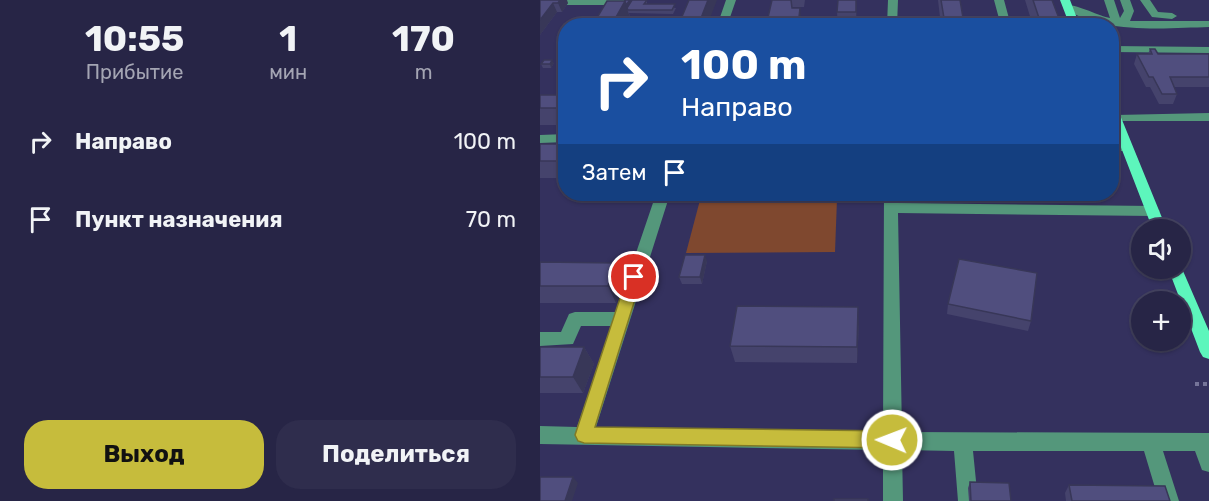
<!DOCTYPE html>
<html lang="ru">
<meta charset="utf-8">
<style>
:root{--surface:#272546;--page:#2f2d4d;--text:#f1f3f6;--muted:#a4a5b3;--line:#43425f;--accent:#c6bc3c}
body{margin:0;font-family:Rubik,sans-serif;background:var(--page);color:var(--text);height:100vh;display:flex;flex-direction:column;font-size:22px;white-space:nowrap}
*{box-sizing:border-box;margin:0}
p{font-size:20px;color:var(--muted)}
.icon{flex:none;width:33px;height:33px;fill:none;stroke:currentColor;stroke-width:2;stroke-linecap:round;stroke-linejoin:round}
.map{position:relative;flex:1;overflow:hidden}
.panel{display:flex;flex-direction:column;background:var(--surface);width:540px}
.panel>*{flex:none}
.banner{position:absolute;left:18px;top:18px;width:561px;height:183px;border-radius:24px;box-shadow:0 2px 4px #0004,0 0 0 2px var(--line);background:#1a4fa0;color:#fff;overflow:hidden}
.buttons{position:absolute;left:591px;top:219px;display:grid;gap:12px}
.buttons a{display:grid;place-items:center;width:60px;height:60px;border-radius:50%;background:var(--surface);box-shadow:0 2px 4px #0004,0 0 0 2px var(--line);font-size:30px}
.pin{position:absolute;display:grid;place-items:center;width:51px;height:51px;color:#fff;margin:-26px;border:3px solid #fff;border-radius:50%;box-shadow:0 2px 6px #0007}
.me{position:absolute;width:66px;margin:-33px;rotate:271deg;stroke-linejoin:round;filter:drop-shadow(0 0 4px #0008)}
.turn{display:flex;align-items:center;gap:21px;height:126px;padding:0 24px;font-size:27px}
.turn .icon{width:78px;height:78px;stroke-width:2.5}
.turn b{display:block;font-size:42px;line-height:51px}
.then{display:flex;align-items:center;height:57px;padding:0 24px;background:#0003;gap:12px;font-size:22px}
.eta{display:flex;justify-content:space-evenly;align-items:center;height:102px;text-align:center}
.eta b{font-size:36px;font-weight:700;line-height:42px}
.cta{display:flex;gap:12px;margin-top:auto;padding:12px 24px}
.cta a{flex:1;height:69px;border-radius:24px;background:var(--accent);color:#111;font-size:24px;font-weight:700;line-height:69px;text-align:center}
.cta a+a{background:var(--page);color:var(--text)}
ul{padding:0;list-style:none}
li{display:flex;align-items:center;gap:18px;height:78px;padding:0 24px}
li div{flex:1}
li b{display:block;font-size:22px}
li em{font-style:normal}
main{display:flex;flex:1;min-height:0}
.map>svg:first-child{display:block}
.green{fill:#7f482f}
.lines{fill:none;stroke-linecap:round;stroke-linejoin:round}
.path{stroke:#757499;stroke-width:4;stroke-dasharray:4 4;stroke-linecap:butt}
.minor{fill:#54977b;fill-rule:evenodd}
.major{fill:#5df6bc;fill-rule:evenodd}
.wall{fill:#45436c}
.shaded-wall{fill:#383758}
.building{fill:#504e7e;stroke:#383758;stroke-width:1.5}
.route{fill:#c6bc3c;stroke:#817a27;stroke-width:1.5}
</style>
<main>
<section class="panel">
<div class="eta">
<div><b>10:55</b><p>Прибытие</p></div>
<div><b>1</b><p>мин</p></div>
<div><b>170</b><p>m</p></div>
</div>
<ul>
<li><svg class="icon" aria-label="right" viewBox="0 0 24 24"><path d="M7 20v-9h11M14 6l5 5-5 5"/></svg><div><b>Направо</b></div><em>100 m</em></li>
<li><svg class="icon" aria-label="arrive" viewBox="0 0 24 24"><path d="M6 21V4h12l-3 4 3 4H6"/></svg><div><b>Пункт назначения</b></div><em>70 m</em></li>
</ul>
<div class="cta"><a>Выход</a><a>Поделиться</a></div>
</section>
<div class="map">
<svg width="669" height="501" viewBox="0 0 669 501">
<rect width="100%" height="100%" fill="#34315e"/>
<path class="green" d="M297,199L295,252L146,253L160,200Z"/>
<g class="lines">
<path class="path" d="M655,384H669"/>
<path class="minor" d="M0,0H84L86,2L81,5H0Z
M186,0H196L187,26H177Z
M348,0H358L357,26H347Z
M454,0H464L471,26H461Z
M564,0H574L580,18L584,11L580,0H590L594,11L590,21H669V27C627,28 556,35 523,6C531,1 558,16 570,18Z
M600,0H610L618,12L632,13L637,16L632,19L612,17Z
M95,17L104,19L100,26H90Z
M572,46L669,47V53L572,52Z
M669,113V121H572V116L576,115Z
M26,134V142L0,143V135Z
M572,143H586L592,147L586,151H572Z
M116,194H130L56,427L343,432L344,194H358V203L613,206L620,211L613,216L358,213L362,432L669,433V472L662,470L655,451H623L639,501H619L604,451H433L438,501H418L414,451L362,450L363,501H343V450L0,444V426L37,427L72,326H41L33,344L0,346V332H21L29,314L35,312H76Z"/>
<path class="major" d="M520,0H530L540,26H530Z
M572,106L578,110L627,230H613L572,124Z
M640,264L669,331V359L663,357L660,352L628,268H640Z"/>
</g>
<path class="wall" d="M0,0L28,3L22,12H17L0,35Z
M90,0L91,2L107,0V4L136,8L133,14L89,13L90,17L85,26H52L85,1Z
M232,0H265L264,7H252L261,17L260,26H226Z
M298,0H317L316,26H298L297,12Z
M398,0H420L423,18L422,26H401Z
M485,0H512L520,21L519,26H493Z
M610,49L618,54H669V87H634L637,94L633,104H619L610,87H606L594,64L597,54H608Z
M14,63L11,68H3L1,64Z
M0,95H26V125H0Z
M0,144H26V178H0Z
M167,261L162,284H142L139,277Z
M0,262L85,280L76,303H0Z
M408,304L491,321L488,331L407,314Z
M319,324L317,363L195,362L190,346Z
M0,347H44L54,364L43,393H0Z
M430,482L471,501H429L428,488Z
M529,485L630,501H526L525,493Z"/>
<path class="shaded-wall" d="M20,0H27L28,3L22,12L18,3Z
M90,0L91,3L87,9L90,17L85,26H71L85,1Z
M168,0H177L167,26H158Z
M316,0H317L316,26Z
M13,3L17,12L0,35V20Z
M260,8L261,17L259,26V17Z
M12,60L14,63L11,68L10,64Z
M165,255L167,261L162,284L160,277Z
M77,263L85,280L76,303L68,286Z
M318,307L319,324L317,363V347Z
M44,347L54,364L43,393L33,377Z
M33,477L38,483L32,501H25Z"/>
<path class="building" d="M0,0H20L18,3H13L0,20Z
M85,0H90L86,5L85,1Z
M92,0H107L104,4H135L132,10H88L87,8Z
M149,0H168L158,26H138Z
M232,0H251L252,8H260L259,17H250L249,26H226Z
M298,0H316V12H297Z
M401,0H420L423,18H404Z
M493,0H512L520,21H500Z
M67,1H85L71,26H52Z
M610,49H615L618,54H669V77H630L637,94H622L613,77H609L597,54H612Z
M4,60H12L10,64H1Z
M0,95H26V108H0Z
M0,144H26V161H0Z
M145,255H165L160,277H139Z
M419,259L497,273L491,321L408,304Z
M0,262L77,263L68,286H0Z
M197,306L318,307L317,347L190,346Z
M0,347H44L33,377H0Z
M0,477H33L25,501H0Z
M430,482L469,483L471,501H431Z
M529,485L625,486L630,501H532Z
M294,499H328V501H294Z"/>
<path class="route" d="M94,272L102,277L55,427L352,431L358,434L361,440L358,445L352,448L44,443L38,441L35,435L87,277Z"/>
</svg>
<div class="buttons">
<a><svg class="icon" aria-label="sound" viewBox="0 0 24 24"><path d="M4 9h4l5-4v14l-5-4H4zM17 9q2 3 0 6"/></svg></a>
<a>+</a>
</div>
<div class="pin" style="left:94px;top:277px;background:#d93025"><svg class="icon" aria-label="arrive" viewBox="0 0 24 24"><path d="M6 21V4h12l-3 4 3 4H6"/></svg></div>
<svg class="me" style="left:352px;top:440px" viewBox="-20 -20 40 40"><circle r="17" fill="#c6bc3c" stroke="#fff" stroke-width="3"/><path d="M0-11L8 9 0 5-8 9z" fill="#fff"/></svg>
<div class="banner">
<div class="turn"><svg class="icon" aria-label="right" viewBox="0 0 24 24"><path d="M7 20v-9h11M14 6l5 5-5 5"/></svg><div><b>100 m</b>Направо</div></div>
<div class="then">Затем<svg class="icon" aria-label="arrive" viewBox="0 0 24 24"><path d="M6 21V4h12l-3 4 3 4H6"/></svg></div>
</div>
</div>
</main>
